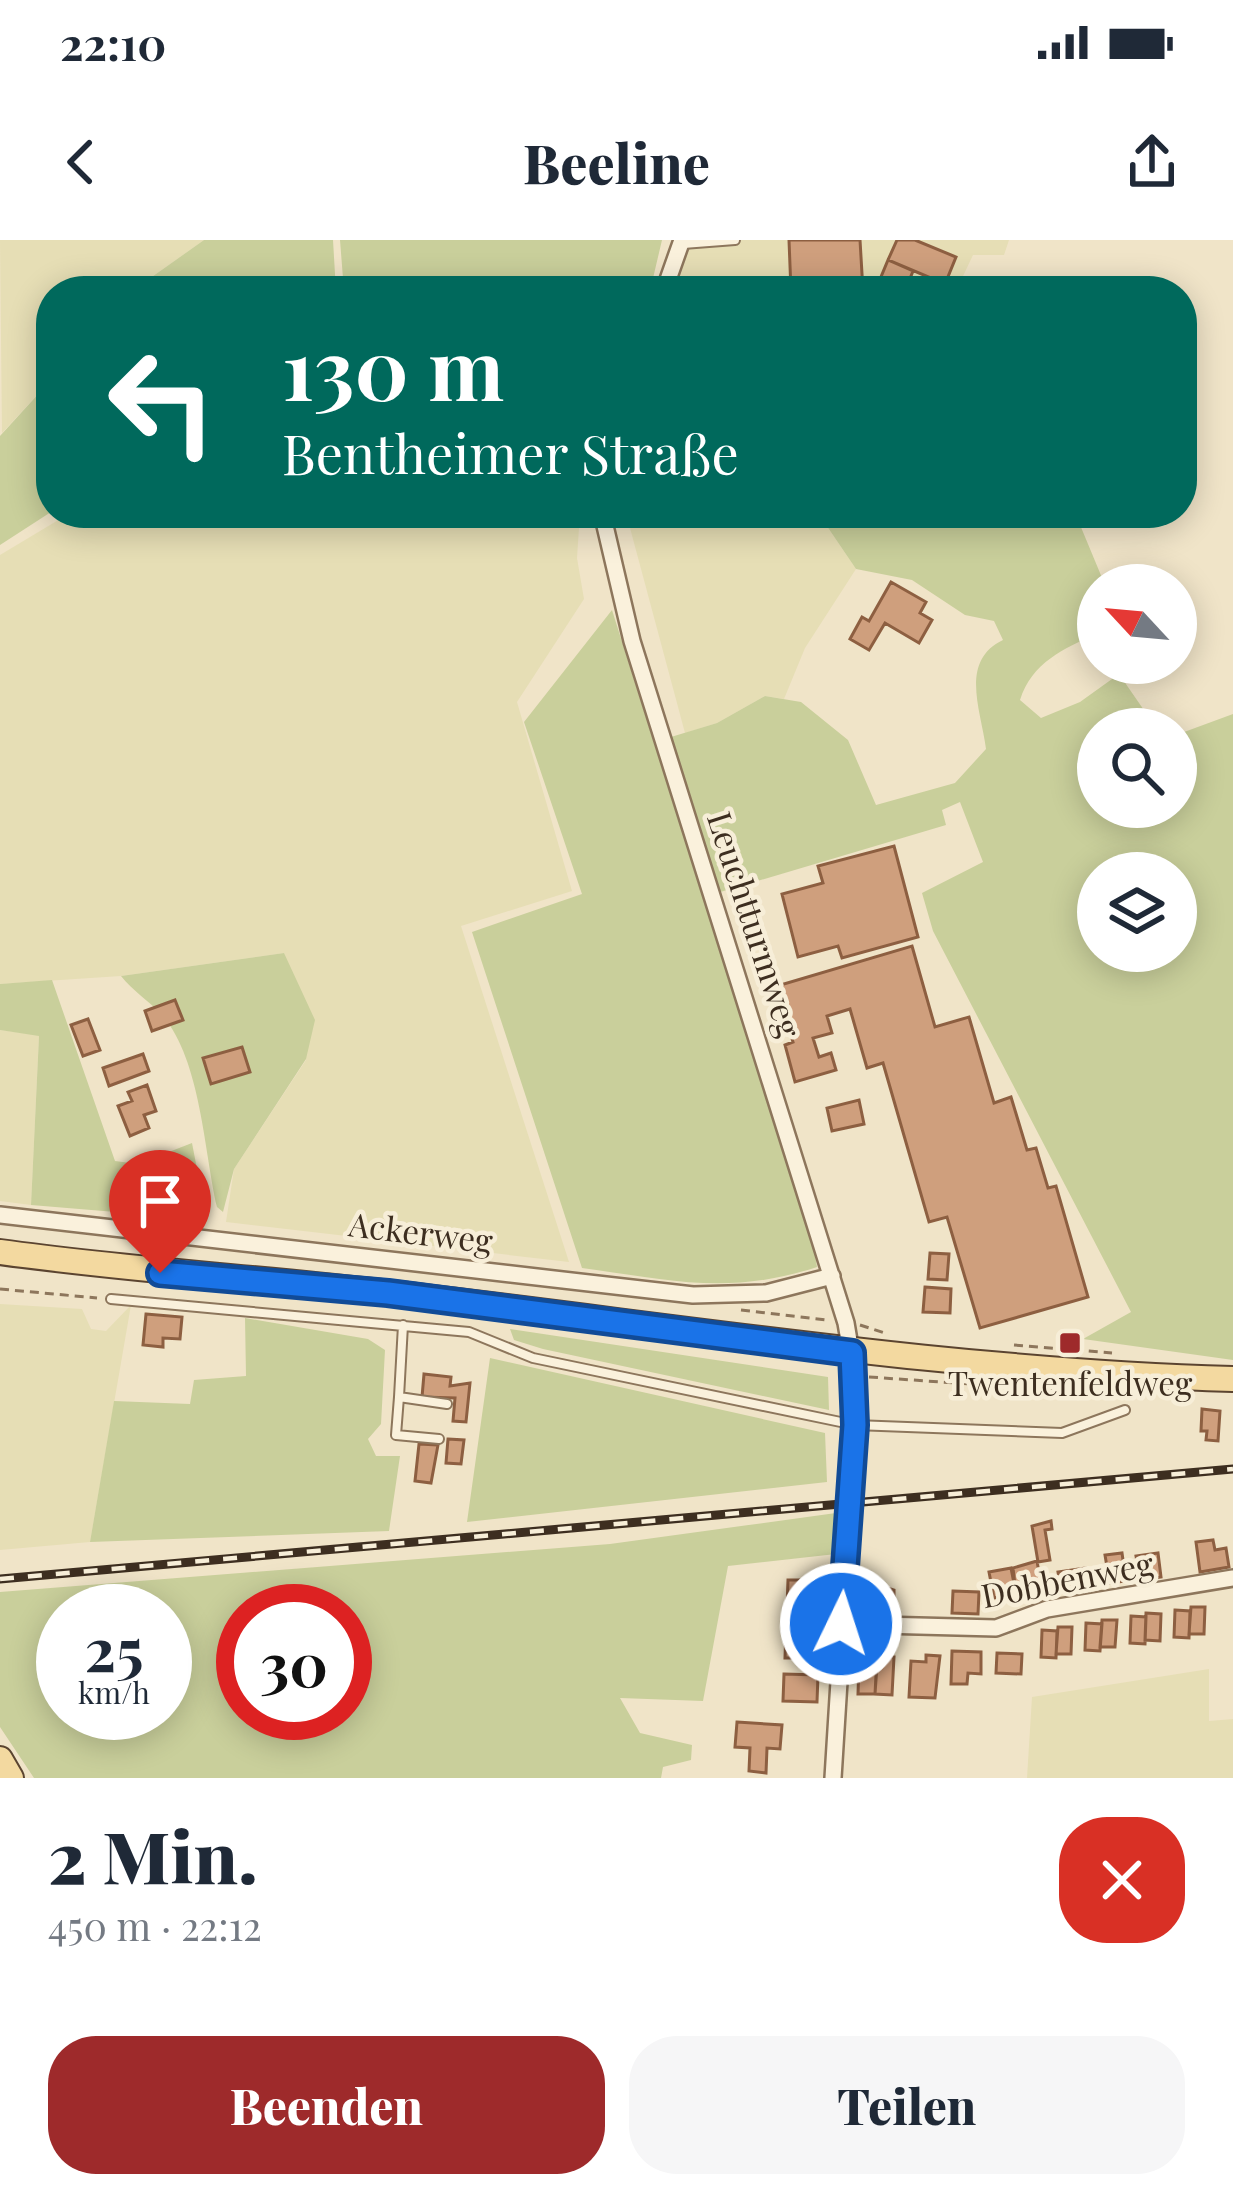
<!DOCTYPE html>
<html lang="de">
<meta charset="utf-8">
<style>
:root{--surface:#fff;--page:#f6f6f7;--text:#1f2937;--muted:#747a83;--accent:#9e2a2b}
body{margin:0;font-family:"Playfair Display",serif;background:var(--page);color:var(--text);height:100vh;display:flex;flex-direction:column;font-size:45px;white-space:nowrap}
*{box-sizing:border-box;margin:0}
p{font-size:39px;color:var(--muted)}
.icon{flex:none;width:66px;height:66px;fill:none;stroke:currentColor;stroke-width:2;stroke-linecap:round;stroke-linejoin:round}
.map{position:relative;height:1538px;overflow:hidden}
.sheet{display:flex;flex-direction:column;background:var(--surface);flex:1}
.sheet>*{flex:none}
.top-card{position:absolute;left:36px;top:36px;width:1161px;height:252px;border-radius:48px;box-shadow:0 6px 30px #0003;background:#00695c;color:#fff;overflow:hidden}
.needle{width:78px;rotate:296deg}
.controls{position:absolute;left:1077px;top:324px;display:grid;gap:24px}
.controls a{display:grid;place-items:center;width:120px;height:120px;border-radius:50%;background:var(--surface);box-shadow:0 6px 30px #0003;font-size:60px}
.speed{position:absolute;left:36px;top:1344px;display:flex;gap:24px;font-size:60px;font-weight:700;text-align:center}
.speed>*{display:grid;place-content:center;width:156px;height:156px;border-radius:50%;background:var(--surface);box-shadow:0 6px 30px #0003;line-height:1}
.speed small{font-size:30px;font-weight:400}
.speed .limit{border:18px solid #d22;background:#fff;color:#111}
.pin{position:absolute;display:grid;place-items:center;width:102px;height:102px;color:#fff;margin:-123px -51px;border-radius:50% 50% 50% 0;rotate:-45deg;box-shadow:0 0 12px #0007}
.pin .icon{rotate:45deg}
.me{position:absolute;width:132px;margin:-66px;rotate:4deg;stroke-linejoin:round;filter:drop-shadow(0 0 9px #0008)}
.turn{display:flex;align-items:center;gap:42px;height:252px;padding:0 48px;font-size:54px}
.turn .icon{width:156px;height:156px;stroke-width:2.5}
.turn b{display:block;font-size:84px;line-height:102px}
.round{display:grid;place-items:center;flex:none;width:126px;height:126px;border-radius:48px;background:var(--page)}
.headline{display:flex;align-items:center;justify-content:space-between;height:204px;padding:0 48px}
h1{font-size:72px;font-weight:800;line-height:90px}
.cta{display:flex;gap:24px;margin-top:auto;padding:24px 48px}
.cta a{flex:1;height:138px;border-radius:48px;background:var(--accent);color:#fff;font-size:48px;font-weight:800;line-height:138px;text-align:center}
.cta a+a{background:var(--page);color:var(--text)}
.status{display:flex;justify-content:space-between;align-items:center;height:84px;padding:0 60px;background:var(--surface);direction:ltr}
.status svg{height:33px;fill:currentColor}
header{display:flex;justify-content:space-between;align-items:center;height:156px;padding:0 48px;background:var(--surface);font-size:54px;font-weight:800}
.map>svg:first-child{display:block}
.farmland{fill:#e6deb5}
.green{fill:#c9cf9b;fill-rule:evenodd}
.building{fill:#cf9f7d;stroke:#8d5f41;stroke-width:3}
.lines{fill:none;stroke-linecap:round;stroke-linejoin:round}
.service-casing{stroke:#8d765c;stroke-width:12}
.minor-casing{stroke:#8d765c;stroke-width:20}
.primary-casing{stroke:#5b4430;stroke-width:28}
.path{stroke:#8d765c;stroke-width:3;stroke-dasharray:9 6;stroke-linecap:butt}
.service{stroke:#faf1dc;stroke-width:8}
.minor{stroke:#faf1dc;stroke-width:15}
.primary{stroke:#f3d9a0;stroke-width:24}
.rail-casing{stroke:#3d2e20;stroke-width:9}
.rail{stroke:#f7eed8;stroke-width:4.5;stroke-dasharray:14;stroke-linecap:butt}
.route-casing{stroke:#114b97;stroke-width:30}
.route{stroke:#1a73e8;stroke-width:21}
.poi-dot{fill:#9e2a2b;stroke:#f7eed8;stroke-width:4.5}
.labels{text-anchor:middle;dominant-baseline:central;stroke-width:9;stroke-linejoin:round;paint-order:stroke}
.street-label{font-size:33px;fill:#3d2e20;stroke:#f7eed8}
.poi-label{font-size:33px;fill:#3d2e20;stroke:#f7eed8}
</style>
<div class="status"><b>22:10</b><svg viewBox="0 0 49 12"><path d="M0 12V9h3v3zM5 12V6h3v6zM10 12V3h3v9zM15 12V0h3v12zM26 1h20v11H26zM47 4h2v5h-2z"/></svg></div>
<header><svg class="icon" aria-label="back" viewBox="0 0 24 24"><path d="M15 5l-7 7 7 7"/></svg>Beeline<svg class="icon" aria-label="share" viewBox="0 0 24 24"><path d="M12 15V3M7 8l5-5 5 5M5 13v7h14v-7"/></svg></header>
<div class="map">
<svg width="1233" height="1538" viewBox="0 0 1233 1538">
<rect width="100%" height="100%" fill="#f0e4c8"/>
<path class="farmland" d="M0,0H204L132,51H51V140L2,193Z
M689,0H1009L1004,15H973L956,51H671Z
M70,273H580L577,318L584,359L517,462L572,651L461,686L569,1022L226,982L234,929L306,820L284,713L121,736L0,744V315Z
M626,273H818L856,329L805,408L784,459L765,456L717,483L685,493Z
M0,790L39,795L31,965L0,961Z
M0,1064L82,1069L91,1089L106,1091L131,1065L90,1302L0,1310Z
M1209,1429V1481L1233,1479V1538H1027L1032,1457Z"/>
<path class="green" d="M204,0H333L336,51H132Z
M340,0H662L650,51H344Z
M51,140V272L0,305V196Z
M818,273H1072L1078,280L1105,345H1098V394C1063,408 1032,423 1020,460L1041,478L1080,462L1119,434L1157,489H1098V567H1176V495L1233,474V1120L1083,1099L1131,1072L933,691L922,653L983,622L960,562L942,570L946,585L717,653L671,497L717,483L765,456L801,462L848,500L876,565L955,543L986,509C981,470 959,421 1003,400L994,381L965,375L912,340L856,329ZM1098,633H1176V711H1098Z
M612,370L814,1009L817,1027C728,1056 671,1040 582,1028L472,692L582,654L524,482Z
M284,713L315,780L306,819L234,929L223,972L217,967C204,911 201,820 162,775C149,761 133,751 121,736Z
M52,740L115,921L138,924L192,903L203,960L200,979L31,965L39,796L0,790V744Z
M245,1078L368,1099L385,1110L381,1184L368,1199L376,1216H400L389,1291L90,1302L114,1161L190,1164L194,1140L246,1136Z
M510,1089L828,1137L829,1170L543,1109L514,1100Z
M490,1118L825,1193L827,1242L467,1282Z
M836,1273V1314L728,1326L703,1461L620,1458L640,1493L692,1505L691,1520L663,1527L661,1538H34L0,1487V1352L610,1304ZM63,1371H165V1473H63ZM243,1371H345V1473H243Z"/>
<path class="building" d="M789,0H860L863,51H791Z
M897,0H915L956,17L945,44L888,20Z
M888,20L913,31L905,51L876,49Z
M891,342L926,362L920,373L932,380L919,403L885,383L869,410L850,399L862,377L869,381Z
M894,606L918,697L842,718L838,706L798,717L782,654L823,643L818,626Z
M912,706L935,787L969,777L994,863L1011,857L1027,910L1036,908L1048,948L1056,946L1088,1057L980,1088L947,977L929,982L883,823L867,828L850,769L827,776L832,793L813,798L819,817L831,813L836,830L795,842L785,805L793,802L777,746Z
M175,760L183,780L152,791L145,771Z
M88,779L100,810L83,816L71,785Z
M242,807L250,832L211,844L203,818Z
M143,814L149,831L109,846L103,828Z
M147,845L156,871L144,875L149,888L130,896L118,866L132,861L128,852Z
M859,860L864,884L832,891L827,868Z
M930,1013L949,1014L947,1040L928,1039Z
M925,1047L951,1049L950,1073L923,1072Z
M146,1074L182,1077L180,1099L163,1098V1107L143,1105Z
M424,1134L451,1137L450,1146L470,1143L466,1182L453,1181L455,1158L422,1157Z
M1202,1169L1220,1171L1218,1201L1206,1200L1207,1191H1201Z
M448,1199L464,1200L461,1224L446,1223Z
M419,1204L438,1205L431,1243L415,1241Z
M1051,1281L1052,1289L1045,1290L1050,1320L1038,1322L1032,1286Z
M1213,1300L1215,1310L1226,1308L1229,1327L1200,1332L1196,1302Z
M1122,1313L1126,1341L1101,1344L1099,1328L1107,1327L1105,1315Z
M1158,1313L1161,1337L1140,1340L1136,1316Z
M1037,1321L1042,1350L1016,1354L1013,1328Z
M1011,1328L1016,1354L994,1358L989,1332Z
M1086,1328L1089,1345L1061,1350L1058,1332Z
M788,1340H810L809,1368L787,1367Z
M869,1342L894,1350V1364L866,1369Z
M953,1351L979,1352L978,1374L952,1373Z
M1191,1367H1205L1204,1394H1189Z
M1175,1370L1190,1371L1189,1398L1174,1397Z
M1146,1373L1161,1374L1160,1401L1145,1400Z
M1131,1376L1146,1377L1145,1404L1130,1403Z
M1102,1380H1117L1115,1407H1100Z
M1086,1383L1102,1384L1100,1411L1085,1410Z
M1058,1387H1072L1071,1414H1056Z
M786,1388H812V1418H785Z
M1042,1390L1057,1391L1056,1418L1041,1417Z
M952,1411L981,1412V1434L968,1433L967,1444H951Z
M997,1413L1022,1414L1021,1434L996,1433Z
M926,1415L940,1416L935,1458L909,1457L911,1421L926,1422Z
M877,1417H894L892,1455L875,1454Z
M859,1422L877,1425L875,1454H858Z
M784,1434L818,1435L817,1462L783,1461Z
M737,1482L782,1485L780,1509L767,1508L766,1533L749,1531L750,1508L735,1507Z"/>
<g class="lines">
<g class="service-casing">
<path id="service" d="M683,4L735,0
M111,1059L469,1092L533,1118L855,1185L1062,1193L1125,1170
M403,1085L399,1157L447,1164
M399,1157L396,1195L439,1199"/>
</g>
<g class="minor-casing">
<path id="minor" d="M664,51L682,0
M602,273L632,401L846,1083L855,1136V1185L833,1538
M0,975L693,1055L766,1053L832,1036
M841,1384L996,1388L1047,1369L1233,1338"/>
</g>
<g class="primary-casing">
<path id="primary" d="M0,1012C130,1030 260,1038 390,1053C671,1085 949,1131 1233,1139
M0,1519L11,1538"/>
</g>
<path class="path" d="M0,1049L97,1058
M741,1070L827,1080
M860,1085L885,1093
M1014,1105L1112,1113
M869,1137L1057,1150"/>
<use href="#service" class="service"/>
<use href="#minor" class="minor"/>
<use href="#primary" class="primary"/>
<g class="rail-casing">
<path id="rail" d="M0,1339L1233,1229"/>
</g>
<use href="#rail" class="rail"/>
</g>
<g class="lines">
<g class="route-casing">
<path id="route" d="M160,1033L388,1053L852,1113L855,1185L841,1384"/>
</g>
<use href="#route" class="route"/>
</g>
<rect class="poi-dot" x="1058" y="1091" width="24" height="24" rx="6"/>
<g class="labels">
<g class="street-label">
<text transform="translate(756 684) rotate(72)">Leuchtturmweg</text>
<text transform="translate(421 991) rotate(7)">Ackerweg</text>
<text transform="translate(1067 1338) rotate(-11)">Dobbenweg</text>
</g>
<g class="poi-label">
<text x="1070" y="1142">Twentenfeldweg</text>
</g>
</g>
</svg>
<div class="controls">
<a><svg class="needle" viewBox="-14 -14 28 28"><path d="M0-13l5 13h-10z" fill="#e53935"/><path d="M0 13l5-13h-10z" fill="#747a83"/></svg></a>
<a><svg class="icon" aria-label="search" viewBox="0 0 24 24"><circle cx="10" cy="10" r="6"/><path d="M15 15l6 6"/></svg></a>
<a><svg class="icon" aria-label="layers" viewBox="0 0 24 24"><path d="M12 4l9 5-9 5-9-5zM3 14l9 5 9-5"/></svg></a>
</div>
<div class="speed"><div>25<small>km/h</small></div><div class="limit">30</div></div>
<div class="pin" style="left:160px;top:1033px;background:#d93025"><svg class="icon" aria-label="arrive" viewBox="0 0 24 24"><path d="M6 21V4h12l-3 4 3 4H6"/></svg></div>
<svg class="me" style="left:841px;top:1384px" viewBox="-20 -20 40 40"><circle r="17" fill="#1a73e8" stroke="#fff" stroke-width="3"/><path d="M0-11L8 9 0 5-8 9z" fill="#fff"/></svg>
<div class="top-card">
<div class="turn"><svg class="icon" aria-label="left" viewBox="0 0 24 24"><path d="M17 20v-9H6M10 6l-5 5 5 5"/></svg><div><b>130 m</b>Bentheimer Straße</div></div>
</div>
</div>
<section class="sheet">
<div class="headline"><div><h1>2 Min.</h1><p>450 m · 22:12</p></div><a class="round" style="background:#d93025;color:#fff"><svg class="icon" aria-label="close" viewBox="0 0 24 24"><path d="M6 6l12 12M18 6L6 18"/></svg></a></div>
<div class="cta"><a>Beenden</a><a>Teilen</a></div>
</section>
